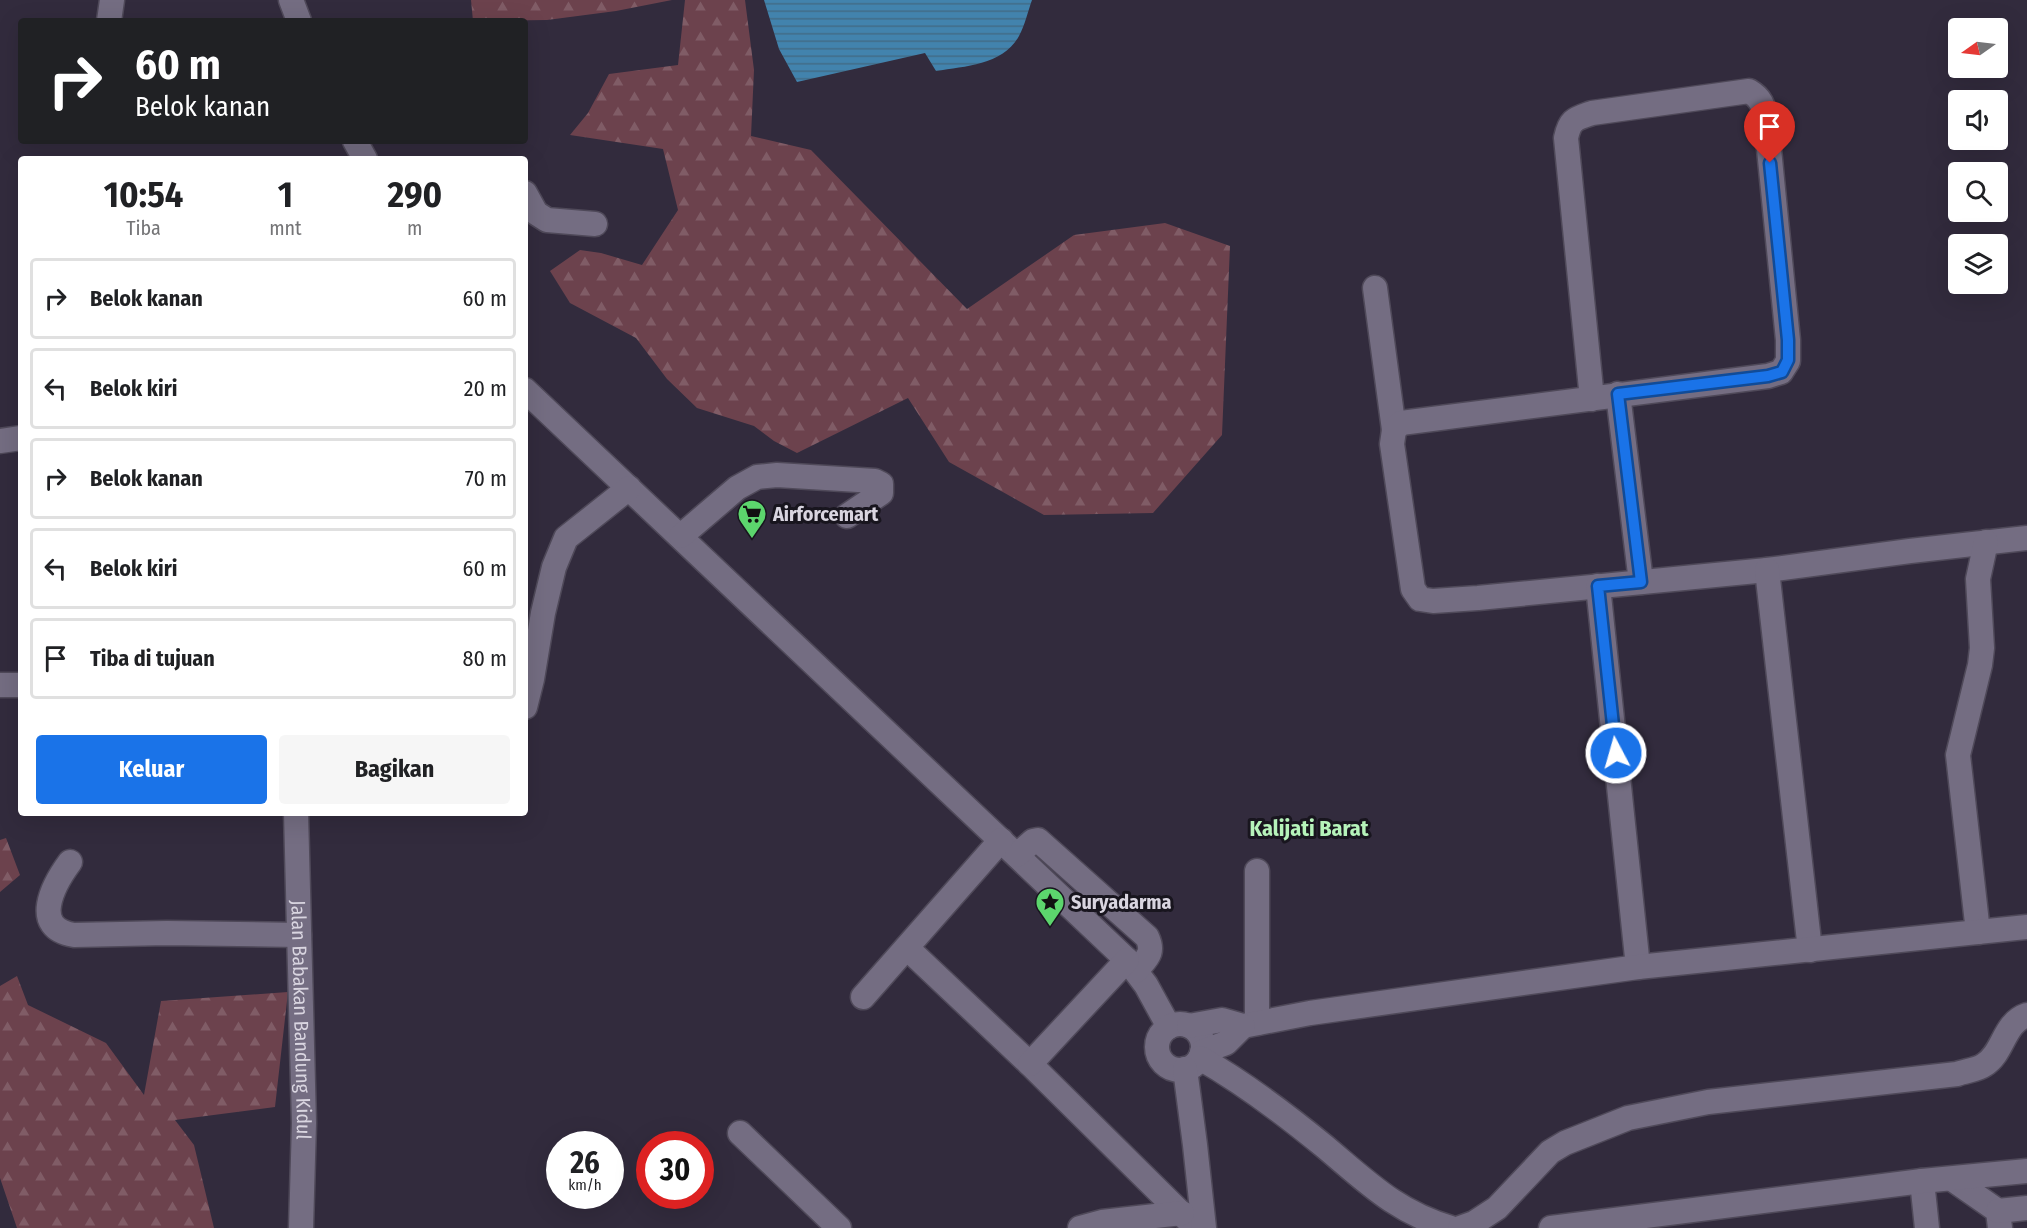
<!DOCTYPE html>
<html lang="id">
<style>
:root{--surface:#fff;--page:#f6f6f6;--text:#202124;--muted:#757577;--line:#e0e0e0;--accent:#1a73e8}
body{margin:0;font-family:"Fira Sans Condensed",sans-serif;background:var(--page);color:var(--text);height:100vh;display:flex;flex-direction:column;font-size:22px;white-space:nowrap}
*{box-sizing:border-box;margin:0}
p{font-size:20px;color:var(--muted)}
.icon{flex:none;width:33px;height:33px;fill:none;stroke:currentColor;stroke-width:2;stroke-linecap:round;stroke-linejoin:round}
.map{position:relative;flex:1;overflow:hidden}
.sheet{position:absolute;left:18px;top:156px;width:510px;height:660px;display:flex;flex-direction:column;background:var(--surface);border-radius:6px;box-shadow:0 6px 24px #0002}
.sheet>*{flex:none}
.guide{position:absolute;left:18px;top:18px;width:510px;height:126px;border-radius:6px;box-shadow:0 6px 24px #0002;background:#202124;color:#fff;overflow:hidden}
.needle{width:39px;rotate:256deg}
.fabs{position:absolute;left:1948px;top:18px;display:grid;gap:12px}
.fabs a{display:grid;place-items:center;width:60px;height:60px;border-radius:6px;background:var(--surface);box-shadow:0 6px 24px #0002;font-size:30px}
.speed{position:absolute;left:546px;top:1131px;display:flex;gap:12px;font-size:30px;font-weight:700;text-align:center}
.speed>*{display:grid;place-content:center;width:78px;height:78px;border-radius:50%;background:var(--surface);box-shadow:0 6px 24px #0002;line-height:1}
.speed small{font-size:15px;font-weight:400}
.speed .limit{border:9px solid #d22;background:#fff;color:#111}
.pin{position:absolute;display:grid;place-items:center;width:51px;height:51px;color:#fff;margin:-62px -26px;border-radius:50% 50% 50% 0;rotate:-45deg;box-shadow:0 0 6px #0007}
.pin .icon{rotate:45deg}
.me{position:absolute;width:66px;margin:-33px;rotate:354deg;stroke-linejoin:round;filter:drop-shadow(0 0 4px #0008)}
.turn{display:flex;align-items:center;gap:21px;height:126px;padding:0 18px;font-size:27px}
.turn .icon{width:78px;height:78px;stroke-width:2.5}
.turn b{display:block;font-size:42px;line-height:51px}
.eta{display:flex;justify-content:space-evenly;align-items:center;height:102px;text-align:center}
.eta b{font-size:36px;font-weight:700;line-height:42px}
.button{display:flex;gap:12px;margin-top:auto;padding:12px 18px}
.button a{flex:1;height:69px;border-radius:6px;background:var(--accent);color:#fff;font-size:24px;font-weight:700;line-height:69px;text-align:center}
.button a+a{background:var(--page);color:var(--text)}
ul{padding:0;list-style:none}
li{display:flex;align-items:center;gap:18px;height:81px;margin:0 12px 9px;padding:0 6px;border:3px solid var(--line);border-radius:6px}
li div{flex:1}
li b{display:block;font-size:22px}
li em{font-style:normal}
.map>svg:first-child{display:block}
.forest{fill:url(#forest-firs)}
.water{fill:url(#water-rules)}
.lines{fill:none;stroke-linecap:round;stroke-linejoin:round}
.minor-casing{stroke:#4f4959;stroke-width:27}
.minor{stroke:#746d82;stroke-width:24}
.route-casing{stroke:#114b97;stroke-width:15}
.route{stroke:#1a73e8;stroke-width:10}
.labels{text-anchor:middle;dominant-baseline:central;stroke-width:6;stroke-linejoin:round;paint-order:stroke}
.poi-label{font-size:20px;font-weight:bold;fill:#d9d5e0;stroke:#18151e;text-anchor:start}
.street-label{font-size:20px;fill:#d9d5e0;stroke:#18151e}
.quarter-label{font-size:22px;font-weight:bold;fill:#b6f3ba;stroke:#18151e}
</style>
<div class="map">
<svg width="2027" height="1228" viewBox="0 0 2027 1228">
<defs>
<pattern id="forest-firs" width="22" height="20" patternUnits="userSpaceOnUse" patternTransform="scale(1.5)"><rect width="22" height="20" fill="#6c424d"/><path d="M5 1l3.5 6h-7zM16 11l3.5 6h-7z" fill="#805c66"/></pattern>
<pattern id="water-rules" width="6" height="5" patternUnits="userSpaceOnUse" patternTransform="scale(1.5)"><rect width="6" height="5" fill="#4283ad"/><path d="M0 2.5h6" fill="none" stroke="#426c88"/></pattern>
</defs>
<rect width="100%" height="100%" fill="#322b3d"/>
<path class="forest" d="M471,0H672L616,11L547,20L473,21Z
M685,0H745L754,70L751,136L811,150L967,309L1074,235L1165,223L1230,246L1222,435L1153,513L1044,515L949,462L908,398L797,453L774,441L754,426L697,408L667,379L636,338L570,303L550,271L580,250L601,253L642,265L678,210L663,149L570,135L588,113L609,74L678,65Z
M6,838L20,875L0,892V840Z
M17,976L28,1005L106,1043L144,1095L161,1001L288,992L275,1107L175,1120L194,1145L214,1228H17L0,1178V986Z"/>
<path class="water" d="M764,0H1032C1028,11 1025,25 1019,36C1003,65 966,66 936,71L925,53L797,82L779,49Z"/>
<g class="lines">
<g class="minor-casing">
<g id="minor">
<path d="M291,0L299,21"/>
<path d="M109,21L112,0"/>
<path d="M355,141L365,159"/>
<path d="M525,193L536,213L547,220L595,224"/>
<path d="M1375,288L1394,430"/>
<path d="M525,390L1127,960L1146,985L1169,1027"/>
<path d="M1618,394L1641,582"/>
<path d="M1592,399L1566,138C1570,119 1575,119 1592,113L1749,91C1761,98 1763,105 1766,119L1788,340V361L1781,372L1768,376C1646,391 1524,408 1401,423L1394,430L1392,444L1413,589L1420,599L1433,601L1478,598L1767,570L1910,551L2027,538"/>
<path d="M0,441L21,438"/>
<path d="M681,536L737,488L757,477L777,475L875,481L881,484V493L847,516"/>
<path d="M1767,570L1810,950"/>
<path d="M1598,586L1638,967"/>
<path d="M0,685H21"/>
<path d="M525,707L532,679L543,613L554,567L566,538L629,488"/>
<path id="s1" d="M296,813L304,1123L301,1228"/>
<path d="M1017,855L1033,841L1038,840L1147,937C1155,954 1146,958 1136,971"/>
<path d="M70,862C53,885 30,928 74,935L167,933L299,935"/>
<path d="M1978,932L1958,755L1980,665L1982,648L1978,579L1986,542"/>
<path d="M907,948L1030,1064L1196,1228"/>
<path d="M863,997L1001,840"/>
<path d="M1257,1023V871"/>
<circle cx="1180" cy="1047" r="23"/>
<path d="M1189,1026L1222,1020L1243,1026L1310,1013L1638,967L2027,927"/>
<path d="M1202,1052L1226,1043L1243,1026"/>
<path d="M1200,1058C1244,1083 1285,1114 1324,1146C1367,1182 1396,1212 1451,1228"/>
<path d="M1030,1064L1127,960"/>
<path d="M1185,1069L1195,1145L1204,1228"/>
<path d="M740,1133L839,1228"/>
<path d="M1952,1179L1998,1211L2000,1228"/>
<path d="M1922,1181L1927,1228"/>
<path d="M1998,1211L2027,1208"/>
<path d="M1080,1228L1102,1222L1182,1213"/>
<path d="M1460,1228L1474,1223L1497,1208L1550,1152L1565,1143L1628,1118L1708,1102L1957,1074C1965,1071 1977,1070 1984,1065C2004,1053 2003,1023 2027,1015"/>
<path d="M1551,1228L1922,1181L2027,1171"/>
</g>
</g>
<use href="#minor" class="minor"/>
</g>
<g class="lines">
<g class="route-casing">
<path id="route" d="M1616,753L1598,586L1641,582L1618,394L1768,376L1782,372L1788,360V340L1770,163"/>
</g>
<use href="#route" class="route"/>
</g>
<defs>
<g id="supermarket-pin" transform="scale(1.5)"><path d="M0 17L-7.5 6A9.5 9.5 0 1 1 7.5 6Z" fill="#5cd56d" stroke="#18151e"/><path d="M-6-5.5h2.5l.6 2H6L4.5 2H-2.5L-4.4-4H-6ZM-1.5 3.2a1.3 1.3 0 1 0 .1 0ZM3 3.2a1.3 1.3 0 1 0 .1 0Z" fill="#111"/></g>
<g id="sight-pin" transform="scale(1.5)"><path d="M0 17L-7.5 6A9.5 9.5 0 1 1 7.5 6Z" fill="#5cd56d" stroke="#18151e"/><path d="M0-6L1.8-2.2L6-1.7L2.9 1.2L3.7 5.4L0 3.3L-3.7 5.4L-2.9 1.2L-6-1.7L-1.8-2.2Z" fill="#111"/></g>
</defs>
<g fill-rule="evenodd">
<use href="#supermarket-pin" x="752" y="514"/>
<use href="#sight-pin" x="1050" y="902"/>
</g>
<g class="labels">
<g class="poi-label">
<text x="773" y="514">Airforcemart</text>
<text x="1071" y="902">Suryadarma</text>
</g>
<g class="street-label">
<text stroke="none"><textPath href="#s1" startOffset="207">Jalan Babakan Bandung Kidul</textPath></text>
</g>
<g class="quarter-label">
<text x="1309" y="828">Kalijati Barat</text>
</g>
</g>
</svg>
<div class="fabs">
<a><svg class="needle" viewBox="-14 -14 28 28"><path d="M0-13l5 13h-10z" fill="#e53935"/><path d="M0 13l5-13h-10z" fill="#757577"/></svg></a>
<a><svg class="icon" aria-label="sound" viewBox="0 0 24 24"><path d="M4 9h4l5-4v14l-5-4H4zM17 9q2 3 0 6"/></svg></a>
<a><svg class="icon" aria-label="search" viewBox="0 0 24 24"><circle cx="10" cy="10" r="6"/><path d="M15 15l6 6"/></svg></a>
<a><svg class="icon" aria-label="layers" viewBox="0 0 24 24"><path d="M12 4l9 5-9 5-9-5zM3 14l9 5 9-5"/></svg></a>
</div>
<div class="speed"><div>26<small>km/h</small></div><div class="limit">30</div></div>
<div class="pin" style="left:1770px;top:163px;background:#d93025"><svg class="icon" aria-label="arrive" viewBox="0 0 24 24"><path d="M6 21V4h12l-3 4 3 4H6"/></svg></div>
<svg class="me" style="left:1616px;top:753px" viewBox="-20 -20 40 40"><circle r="17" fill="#1a73e8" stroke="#fff" stroke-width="3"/><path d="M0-11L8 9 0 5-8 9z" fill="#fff"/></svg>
<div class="guide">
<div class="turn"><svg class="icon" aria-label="right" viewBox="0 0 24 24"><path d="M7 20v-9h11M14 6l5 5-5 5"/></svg><div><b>60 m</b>Belok kanan</div></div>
</div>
<section class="sheet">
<div class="eta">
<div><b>10:54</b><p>Tiba</p></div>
<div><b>1</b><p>mnt</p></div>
<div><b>290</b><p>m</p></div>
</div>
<ul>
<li><svg class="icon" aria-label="right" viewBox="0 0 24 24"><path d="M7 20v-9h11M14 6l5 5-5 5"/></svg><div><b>Belok kanan</b></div><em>60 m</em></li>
<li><svg class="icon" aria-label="left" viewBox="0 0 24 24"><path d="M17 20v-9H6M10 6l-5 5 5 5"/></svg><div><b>Belok kiri</b></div><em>20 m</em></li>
<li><svg class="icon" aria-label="right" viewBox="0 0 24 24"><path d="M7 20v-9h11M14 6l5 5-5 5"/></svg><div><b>Belok kanan</b></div><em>70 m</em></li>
<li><svg class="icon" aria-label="left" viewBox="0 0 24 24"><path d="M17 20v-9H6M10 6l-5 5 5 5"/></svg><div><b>Belok kiri</b></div><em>60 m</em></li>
<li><svg class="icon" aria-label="arrive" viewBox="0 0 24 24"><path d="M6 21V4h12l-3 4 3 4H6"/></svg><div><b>Tiba di tujuan</b></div><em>80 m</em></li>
</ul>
<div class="button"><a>Keluar</a><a>Bagikan</a></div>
</section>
</div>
